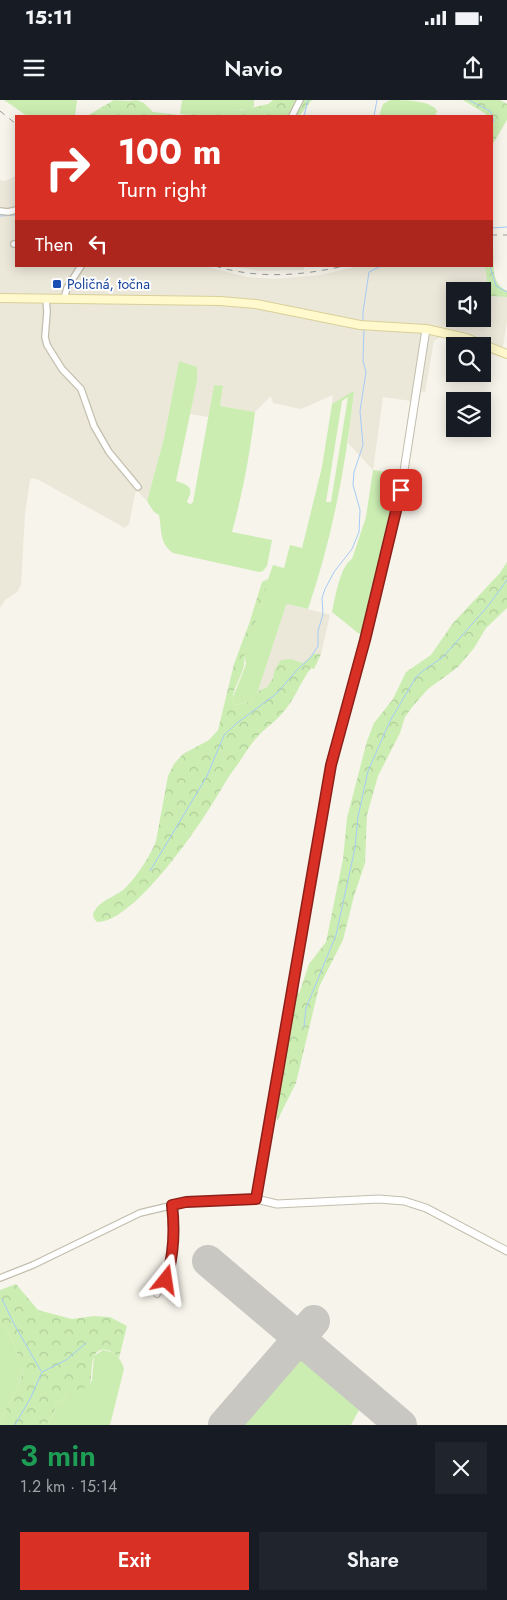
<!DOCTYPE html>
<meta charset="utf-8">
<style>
:root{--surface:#171b24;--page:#20242c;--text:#f1f3f6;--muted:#9ea1a6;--accent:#d93025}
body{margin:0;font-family:Jost,sans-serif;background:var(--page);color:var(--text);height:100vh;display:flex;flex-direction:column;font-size:19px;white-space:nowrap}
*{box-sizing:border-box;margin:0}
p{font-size:16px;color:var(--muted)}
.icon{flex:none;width:28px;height:28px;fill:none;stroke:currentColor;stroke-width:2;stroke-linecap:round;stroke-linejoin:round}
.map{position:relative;height:1325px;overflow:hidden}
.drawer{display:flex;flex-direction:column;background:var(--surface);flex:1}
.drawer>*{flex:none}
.hud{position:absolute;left:15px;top:15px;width:478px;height:152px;border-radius:0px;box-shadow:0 2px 12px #0003;background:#d93025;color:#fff;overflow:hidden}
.buttons{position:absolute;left:446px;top:182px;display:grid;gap:10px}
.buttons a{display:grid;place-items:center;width:45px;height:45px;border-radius:0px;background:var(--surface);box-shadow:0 2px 12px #0003;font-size:25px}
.pin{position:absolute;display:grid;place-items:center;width:42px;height:42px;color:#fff;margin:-21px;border-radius:10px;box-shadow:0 2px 8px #0006}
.me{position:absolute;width:55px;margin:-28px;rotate:15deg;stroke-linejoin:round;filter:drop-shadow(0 0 4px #0008)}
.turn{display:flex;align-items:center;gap:18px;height:105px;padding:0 20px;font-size:22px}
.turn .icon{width:65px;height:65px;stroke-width:2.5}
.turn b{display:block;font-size:35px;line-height:42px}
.then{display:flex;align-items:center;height:48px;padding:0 20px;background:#0003;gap:10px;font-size:19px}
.round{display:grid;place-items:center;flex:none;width:52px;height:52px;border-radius:0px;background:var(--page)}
.headline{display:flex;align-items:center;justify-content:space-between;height:85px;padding:0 20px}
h1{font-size:30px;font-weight:600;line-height:38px;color:#1e9e55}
.action{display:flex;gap:10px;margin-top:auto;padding:10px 20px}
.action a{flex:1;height:58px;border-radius:0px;background:var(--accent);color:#fff;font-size:20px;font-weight:600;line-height:58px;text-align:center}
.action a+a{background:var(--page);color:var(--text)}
.status{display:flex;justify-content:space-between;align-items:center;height:35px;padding:0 25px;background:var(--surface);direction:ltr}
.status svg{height:14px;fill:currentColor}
header{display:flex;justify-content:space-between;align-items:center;height:65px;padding:0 20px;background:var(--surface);font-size:22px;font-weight:600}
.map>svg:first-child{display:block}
.residential{fill:#ebe7d9;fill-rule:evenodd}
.grass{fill:#cbedb2;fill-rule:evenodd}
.forest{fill:url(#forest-crowns)}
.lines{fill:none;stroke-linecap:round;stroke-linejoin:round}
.stream{stroke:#a5cbf6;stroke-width:1}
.runway{stroke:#c8c7c2;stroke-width:32}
.minor-casing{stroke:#c3bead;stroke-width:8}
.tertiary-casing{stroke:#c3bead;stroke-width:9}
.secondary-casing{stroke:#d9d099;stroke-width:10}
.minor{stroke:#fff;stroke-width:5.5}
.tertiary{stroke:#fff;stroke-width:7}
.secondary{stroke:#fff9cd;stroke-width:8}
.rail{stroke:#9a9a9a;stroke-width:1;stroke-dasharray:6 6;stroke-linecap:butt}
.route-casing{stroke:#8d1f18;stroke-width:12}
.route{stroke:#d93025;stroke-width:9}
.transit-dot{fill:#1a4fb4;stroke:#fff;stroke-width:2}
.labels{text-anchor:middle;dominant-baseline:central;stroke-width:4;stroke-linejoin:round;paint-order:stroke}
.transit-label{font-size:14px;fill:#164399;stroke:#fff;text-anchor:start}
</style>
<div class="status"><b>15:11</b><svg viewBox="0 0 49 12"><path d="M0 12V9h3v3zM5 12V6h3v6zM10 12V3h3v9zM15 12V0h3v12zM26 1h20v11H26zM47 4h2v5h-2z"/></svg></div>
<header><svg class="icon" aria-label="menu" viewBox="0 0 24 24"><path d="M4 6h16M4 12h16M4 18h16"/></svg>Navio<svg class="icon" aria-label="share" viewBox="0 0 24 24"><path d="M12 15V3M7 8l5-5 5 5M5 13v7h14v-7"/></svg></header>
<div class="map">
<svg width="507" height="1325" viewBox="0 0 507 1325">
<defs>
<pattern id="forest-crowns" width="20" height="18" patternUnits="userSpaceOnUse" patternTransform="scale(1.25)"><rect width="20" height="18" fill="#cbedb2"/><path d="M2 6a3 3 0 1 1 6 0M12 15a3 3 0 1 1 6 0" fill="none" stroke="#b0cd9a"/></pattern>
</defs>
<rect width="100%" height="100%" fill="#f7f4eb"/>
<path class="residential" d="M16,76V166H204L247,177L275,179L320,175L359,166H485L489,196L507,197V221L503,246L498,256L483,250L482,246H473L440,237L434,241L425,292L413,290L411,301L383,297L373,370L348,343L354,292L332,304L333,295L301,309L273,303L271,296L255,312L220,306L223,287L214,285L208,317L190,314L197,281V267L179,261L164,338L147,401L136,390L129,424L125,428L39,380L32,378L30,380L25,414L21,485L17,492L5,500L0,508V80L5,81ZM455,191H482V219H455Z
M229,166H304V170L260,171Z
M288,504L330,515L321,554H314L303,563L291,559L276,569L273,578L267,587L258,591L286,505Z"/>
<path class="grass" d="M4,0H77L75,16H27Z
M182,0H254V6L249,9L186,14H180Z
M390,0C405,0 431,0 437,11L435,16H379L383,4Z
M179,261L197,267V281L176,381C188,385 195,387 187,401L188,403L191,404L193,402L214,285L223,286L220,306L255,312C250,353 243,392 232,432L272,440L267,466L263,471L259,472L173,453C159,443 162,430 159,415L154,412L147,401L164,338Z
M352,292H354C346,365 332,439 308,509L288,504L286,505L258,591L249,602L236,605L233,603L232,599L242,575L246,563L244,556L251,532L262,503L265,488L273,465L284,468L290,445L302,448L322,367L332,304ZM348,297L331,402H326L342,301Z
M373,370L400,374L390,424L363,535L358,533L332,512C335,498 340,466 352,459L366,417Z
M0,1222C13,1234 18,1255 23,1271L17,1288L0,1321Z
M103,1250C114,1251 121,1258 124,1269L110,1325H46L53,1315L56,1304L63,1299L67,1291L89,1285L92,1280L94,1256Z
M299,1258L307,1261L360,1308L351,1325H242L292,1264Z"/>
<path class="forest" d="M114,0L129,1L136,0L144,3L153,12L179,15L221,10H242L268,4L273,0H312L299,16H87Z
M463,0H500L507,4V20L491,47V16H485L486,14Z
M491,139C497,156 487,182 507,191V197L489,196L485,166H491Z
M507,462V508L486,528L474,548L458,567L428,589L413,606L405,617L400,633L378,676L367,715L365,763L354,796L343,840L319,887L296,983L277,1021L276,1010L298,889L299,894L309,864L326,842L343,759L347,718L367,641L374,623L393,599L406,572L431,555L453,523L500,473Z
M268,479L262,503L244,556C247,574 230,588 233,603L236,605L249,602L258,591L267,587L273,578L275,569L281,560L291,559L303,563L314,554H321L314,569L311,568C301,581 296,597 285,610C279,618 271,624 263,631C253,640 246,652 238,664C226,679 218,696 207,712C190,739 131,823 97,822C94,819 92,816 94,812C99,801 114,797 123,790C134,781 151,755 156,741L168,676L174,664L183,654L209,640L218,630L234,564L249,524L262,482Z
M16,1184L38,1210L72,1219L94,1216L110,1217L127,1226L119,1258C114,1253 108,1248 101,1250C88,1254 94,1275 89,1286L83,1289L67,1291L63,1299L56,1304L53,1315L46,1325H0V1321L17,1288L23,1272C18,1255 13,1234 0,1222V1190Z"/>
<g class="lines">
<path class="stream" d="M469,0L490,11L494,20L491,26
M304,16L308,0
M374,16L377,0
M0,116L16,115
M491,128L507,127
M490,166L496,186L507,192
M363,222V212L369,172L381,166
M150,771L207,676L224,635L237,623L276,594L297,570L311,557L318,546V531L323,514L322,498L325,489L334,472L352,449L359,432L360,410L353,385L354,372L363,345L360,311L366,272L363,261L364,229
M304,927L306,908L336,835L355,748L358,717L368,671L390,621L416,577L424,570L443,557L488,506L507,480
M2,1199L14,1224L41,1271
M15,1325L31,1297L42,1272L66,1260L86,1243"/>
<path class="runway" d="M208,1161L401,1325
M224,1325L314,1221"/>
<g class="minor-casing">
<path id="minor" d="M292,16L300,0
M0,111L8,112L16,110
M14,144H16
M46,198L47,212L45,237L47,245L62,269L81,289L94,326L109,352L138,387
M64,199L67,188L81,166
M0,1178L33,1165L140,1113L186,1102L256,1099
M157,1194C174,1164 175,1139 172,1105"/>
</g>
<g class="tertiary-casing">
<path id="tertiary" d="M426,229L401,390L389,444L331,665L256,1099L277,1104L379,1099L404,1101L426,1108L507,1151"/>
</g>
<g class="secondary-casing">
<path id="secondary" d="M0,198L220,201L256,204L360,225L426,229L466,238L507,254"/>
</g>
<use href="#minor" class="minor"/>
<use href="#tertiary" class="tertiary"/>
<use href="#secondary" class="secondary"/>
<path class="rail" d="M0,11L16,24
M491,135H507
M215,166C258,179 300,176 344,166"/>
</g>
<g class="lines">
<g class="route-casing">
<path id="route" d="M166,1180C174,1155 175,1131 172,1105L186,1102L256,1099L331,665L365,540L401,390"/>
</g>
<use href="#route" class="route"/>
</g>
<rect class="transit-dot" x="52" y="179" width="10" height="10" rx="2.5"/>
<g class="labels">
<g class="transit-label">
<text x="67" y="184">Poličná, točna</text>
</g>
</g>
</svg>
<div class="buttons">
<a><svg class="icon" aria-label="sound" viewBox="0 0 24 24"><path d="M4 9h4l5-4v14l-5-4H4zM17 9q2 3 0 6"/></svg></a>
<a><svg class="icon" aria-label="search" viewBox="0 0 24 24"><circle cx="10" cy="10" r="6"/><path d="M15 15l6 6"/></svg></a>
<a><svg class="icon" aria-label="layers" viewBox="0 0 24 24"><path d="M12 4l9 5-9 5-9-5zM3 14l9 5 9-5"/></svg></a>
</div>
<div class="pin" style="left:401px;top:390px;background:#d93025"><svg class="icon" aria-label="arrive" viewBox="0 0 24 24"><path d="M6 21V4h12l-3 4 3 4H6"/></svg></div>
<svg class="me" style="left:166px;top:1180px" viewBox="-20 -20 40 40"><path d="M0-17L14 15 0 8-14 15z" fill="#d93025" stroke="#fff" stroke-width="4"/></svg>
<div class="hud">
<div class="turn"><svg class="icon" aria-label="right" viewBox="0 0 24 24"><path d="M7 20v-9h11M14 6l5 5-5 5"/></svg><div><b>100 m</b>Turn right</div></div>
<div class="then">Then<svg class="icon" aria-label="left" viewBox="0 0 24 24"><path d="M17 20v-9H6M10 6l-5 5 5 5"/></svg></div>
</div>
</div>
<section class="drawer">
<div class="headline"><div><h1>3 min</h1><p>1.2 km · 15:14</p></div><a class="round"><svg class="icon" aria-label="close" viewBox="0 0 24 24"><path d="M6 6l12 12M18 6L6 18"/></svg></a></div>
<div class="action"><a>Exit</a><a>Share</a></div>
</section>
